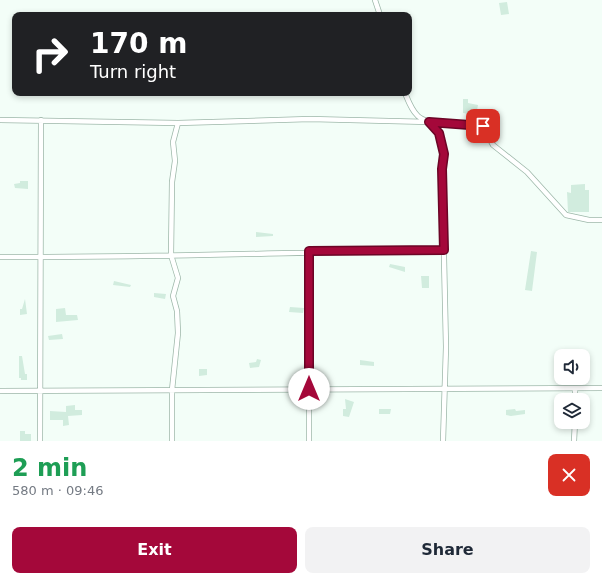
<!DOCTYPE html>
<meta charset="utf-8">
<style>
:root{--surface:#fff;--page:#f2f2f3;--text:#1f2937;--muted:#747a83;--accent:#a4083a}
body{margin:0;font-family:"DejaVu Sans",sans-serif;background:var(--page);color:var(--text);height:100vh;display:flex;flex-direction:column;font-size:15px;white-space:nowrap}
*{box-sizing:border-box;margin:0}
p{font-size:13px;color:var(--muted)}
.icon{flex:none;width:22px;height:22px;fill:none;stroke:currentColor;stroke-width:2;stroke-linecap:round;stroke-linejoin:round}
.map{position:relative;height:441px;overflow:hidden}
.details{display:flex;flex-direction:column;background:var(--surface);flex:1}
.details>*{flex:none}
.top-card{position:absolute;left:12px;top:12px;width:400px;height:84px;border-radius:8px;box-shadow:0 2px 6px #0003;background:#202124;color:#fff;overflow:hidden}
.buttons{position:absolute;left:554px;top:349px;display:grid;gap:8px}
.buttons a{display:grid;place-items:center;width:36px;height:36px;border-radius:8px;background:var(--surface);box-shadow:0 2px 6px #0003;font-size:20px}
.pin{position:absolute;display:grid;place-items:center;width:34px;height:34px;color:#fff;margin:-17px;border-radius:8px;box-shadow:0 2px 6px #0006}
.me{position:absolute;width:44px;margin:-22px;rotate:0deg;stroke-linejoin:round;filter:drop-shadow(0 0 3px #0008)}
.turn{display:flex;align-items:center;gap:14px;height:84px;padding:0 12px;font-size:18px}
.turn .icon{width:52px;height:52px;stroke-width:2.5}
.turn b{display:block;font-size:28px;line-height:34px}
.round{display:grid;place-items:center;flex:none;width:42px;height:42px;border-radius:8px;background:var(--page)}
.head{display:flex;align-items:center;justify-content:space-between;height:68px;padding:0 12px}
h1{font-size:24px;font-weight:600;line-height:30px;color:#1e9e55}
.primary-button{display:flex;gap:8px;margin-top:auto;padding:8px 12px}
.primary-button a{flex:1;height:46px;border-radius:8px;background:var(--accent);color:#fff;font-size:16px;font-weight:600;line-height:46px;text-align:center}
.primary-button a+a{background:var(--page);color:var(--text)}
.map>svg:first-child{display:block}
.building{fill:#d1ecde}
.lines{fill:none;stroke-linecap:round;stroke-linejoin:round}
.minor-casing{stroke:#9db7a9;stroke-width:6}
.minor{stroke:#fff;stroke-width:4.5}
.route-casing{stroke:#6b0526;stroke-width:10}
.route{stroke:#a4083a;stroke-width:7}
</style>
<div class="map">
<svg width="602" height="441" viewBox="0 0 602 441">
<rect width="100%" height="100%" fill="#f3fef8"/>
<path class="building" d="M507,2L509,14L501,15L499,3Z
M463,99H468V103L478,105L476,115L463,113Z
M20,181H28V189L15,188L14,184L20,183Z
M585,184V190H589V212H568L567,192L571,193V185Z
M256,232L273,234V236L256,237Z
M531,251L537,252L532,291L525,290Z
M390,264L405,267V272L389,267Z
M421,276H429V288H422Z
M114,281L131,285L130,287L113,285Z
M154,293L166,294L165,299L154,297Z
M25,299L27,314L20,315V309H22Z
M290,307L304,308L303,313L289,312Z
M65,308L66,315H77L78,320L56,322V309Z
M62,334L63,339L49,340L48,336Z
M19,356H22L25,374H27V380H21V378H19Z
M257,359L261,360L259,367L250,368L249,363L256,362Z
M360,360L374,362V366L360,365Z
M199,369H207V375L199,376Z
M345,399L354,402L349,417L343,416V409H346Z
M75,405V410H82V415L68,416L69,425L63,426V420H50V411L66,412V406Z
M379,409H391L390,414H379Z
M515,409L516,411L525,410V414L511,416L506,415V410Z
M20,431H25V434H31V441H20Z"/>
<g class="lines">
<g class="minor-casing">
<path id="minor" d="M375,0L380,15
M405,93C408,100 411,109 417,115C420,119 426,120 430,123C444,135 444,152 442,169L446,347L443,441
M0,120L178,123L310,119L429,122L483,126L493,145L527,172L566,215L589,220H602
M0,257C148,258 296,252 443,250
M0,391L602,388
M575,400V388
M40,441L41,120
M172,441V390L178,333L177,311L173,296L178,278L171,255L172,182L175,161L173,142L178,123
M309,441V251
M574,441L575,422"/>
</g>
<use href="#minor" class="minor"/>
</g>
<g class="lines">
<g class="route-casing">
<path id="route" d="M309,389V251L444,250L442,169L444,154L439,133L429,122L483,126"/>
</g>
<use href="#route" class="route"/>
</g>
</svg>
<div class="buttons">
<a><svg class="icon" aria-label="sound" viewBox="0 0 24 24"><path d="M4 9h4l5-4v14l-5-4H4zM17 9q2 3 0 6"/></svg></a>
<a><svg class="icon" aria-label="layers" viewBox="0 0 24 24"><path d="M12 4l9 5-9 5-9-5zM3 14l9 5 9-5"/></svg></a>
</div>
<div class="pin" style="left:483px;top:126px;background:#d93025"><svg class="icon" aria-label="arrive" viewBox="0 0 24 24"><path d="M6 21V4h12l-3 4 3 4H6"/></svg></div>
<svg class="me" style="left:309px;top:389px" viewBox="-20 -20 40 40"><circle r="19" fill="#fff"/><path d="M0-13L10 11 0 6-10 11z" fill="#a4083a"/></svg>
<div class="top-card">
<div class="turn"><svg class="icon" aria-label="right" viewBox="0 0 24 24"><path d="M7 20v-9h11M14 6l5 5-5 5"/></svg><div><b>170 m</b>Turn right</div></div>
</div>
</div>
<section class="details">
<div class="head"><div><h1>2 min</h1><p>580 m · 09:46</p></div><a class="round" style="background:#d93025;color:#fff"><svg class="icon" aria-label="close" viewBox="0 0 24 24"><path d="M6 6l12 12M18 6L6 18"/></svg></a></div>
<div class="primary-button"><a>Exit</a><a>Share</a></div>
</section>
